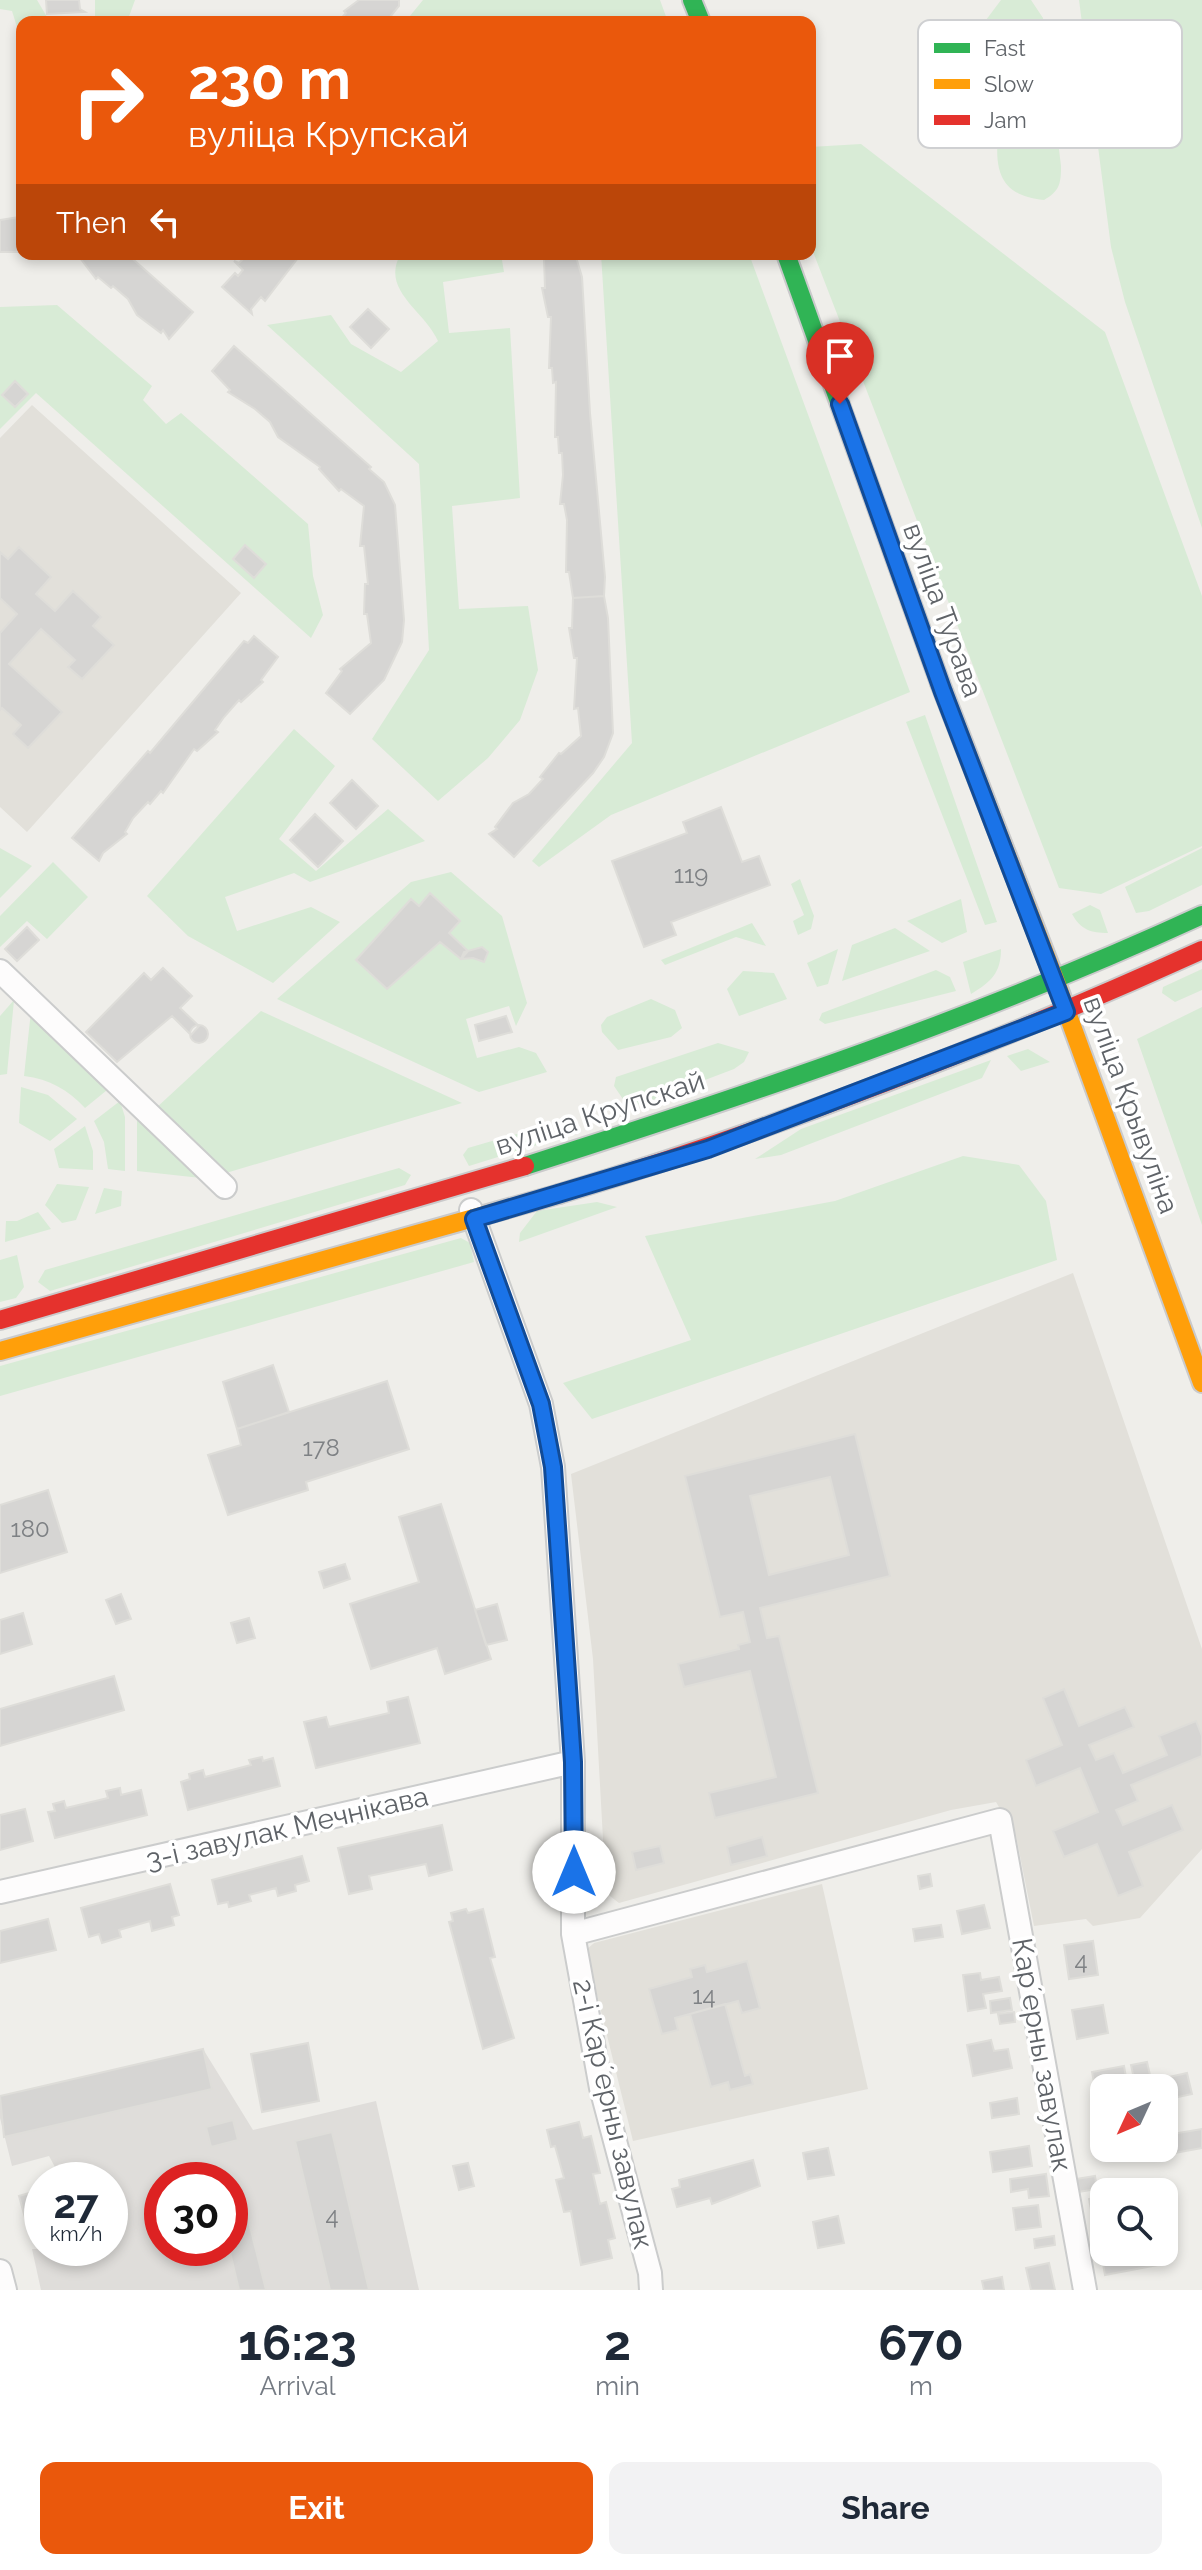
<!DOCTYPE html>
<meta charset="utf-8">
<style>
:root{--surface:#fff;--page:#f2f2f3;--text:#1f2937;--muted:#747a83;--accent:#ea580c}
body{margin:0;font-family:Raleway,sans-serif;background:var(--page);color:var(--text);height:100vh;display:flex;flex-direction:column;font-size:30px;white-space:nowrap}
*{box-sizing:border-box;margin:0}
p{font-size:26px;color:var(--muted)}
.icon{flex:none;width:44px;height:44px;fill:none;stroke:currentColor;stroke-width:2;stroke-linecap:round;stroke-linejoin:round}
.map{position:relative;height:2290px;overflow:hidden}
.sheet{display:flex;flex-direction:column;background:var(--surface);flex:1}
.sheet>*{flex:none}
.banner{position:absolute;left:16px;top:16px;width:800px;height:244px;border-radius:16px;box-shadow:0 4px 12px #0003;background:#ea580c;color:#fff;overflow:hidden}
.needle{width:52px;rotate:226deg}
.tools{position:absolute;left:1090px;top:2074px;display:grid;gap:16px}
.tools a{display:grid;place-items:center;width:88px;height:88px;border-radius:16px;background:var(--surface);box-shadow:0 4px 12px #0003;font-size:40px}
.speed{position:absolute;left:24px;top:2162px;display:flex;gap:16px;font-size:40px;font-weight:700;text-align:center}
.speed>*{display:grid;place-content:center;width:104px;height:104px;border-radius:50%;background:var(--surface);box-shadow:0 4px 12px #0003;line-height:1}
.speed small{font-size:20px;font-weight:400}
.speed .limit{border:12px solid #d22;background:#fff;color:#111}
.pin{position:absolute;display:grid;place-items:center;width:68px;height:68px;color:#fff;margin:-82px -34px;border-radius:50% 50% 50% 0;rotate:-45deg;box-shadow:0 0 8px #0007}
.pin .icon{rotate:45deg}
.me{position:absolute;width:88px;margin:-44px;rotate:0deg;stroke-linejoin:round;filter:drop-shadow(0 0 6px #0008)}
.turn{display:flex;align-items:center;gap:28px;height:168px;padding:0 40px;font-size:36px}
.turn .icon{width:104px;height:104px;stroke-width:2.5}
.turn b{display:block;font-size:56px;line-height:68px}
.then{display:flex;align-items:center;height:76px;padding:0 40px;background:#0003;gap:16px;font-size:30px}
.eta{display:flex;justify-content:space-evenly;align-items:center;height:136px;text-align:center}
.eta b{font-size:48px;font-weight:700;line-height:56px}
.button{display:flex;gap:16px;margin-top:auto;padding:16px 40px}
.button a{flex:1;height:92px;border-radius:16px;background:var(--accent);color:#fff;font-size:32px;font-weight:700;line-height:92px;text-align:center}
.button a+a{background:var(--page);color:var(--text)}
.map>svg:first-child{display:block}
.industrial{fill:#dfddda;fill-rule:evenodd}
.education{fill:#e2e0da}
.green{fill:#d8ebd6}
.building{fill:#d6d5d3;stroke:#deddd9;stroke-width:2;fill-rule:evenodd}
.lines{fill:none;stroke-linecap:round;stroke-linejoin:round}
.street-casing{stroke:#cbcccc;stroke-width:26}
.fast-casing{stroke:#cacacb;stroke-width:22}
.slow-casing{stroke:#cacacb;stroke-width:22}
.jam-casing{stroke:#cacacb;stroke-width:22}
.street{stroke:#fdfcfc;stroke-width:22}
.fast{stroke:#30b455;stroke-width:18}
.slow{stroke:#ff9f0a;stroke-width:18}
.jam{stroke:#e5322d;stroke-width:18}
.route-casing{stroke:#114b97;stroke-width:20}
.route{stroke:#1a73e8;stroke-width:14}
.labels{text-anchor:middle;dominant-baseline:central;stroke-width:7;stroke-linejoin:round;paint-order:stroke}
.number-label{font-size:24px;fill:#7e8184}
.street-label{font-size:28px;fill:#5f6368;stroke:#fff}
.key{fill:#fff;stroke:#cfd0d2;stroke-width:2}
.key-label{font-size:22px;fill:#5f6368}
</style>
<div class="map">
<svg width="1202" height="2290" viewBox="0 0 1202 2290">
<rect width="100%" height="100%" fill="#efeeea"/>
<path class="industrial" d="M203,2049L253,2130L376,2101L419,2290H41L32,2249L110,2248V2180H62L49,2156L12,2166L0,2118V2096ZM162,2180H230V2248H162Z"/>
<path class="education" d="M32,405L241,593L27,832L0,807V438Z
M1073,1273L1202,1649V1849L1140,1918L1093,1926L1086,1919L1034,1926L1016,1836L996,1802L951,1810L619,1903L606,1893L593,1659L571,1474Z
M822,1884L868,2089L633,2141L586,1950L594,1943Z"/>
<path class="green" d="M0,0H37L50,22H22V43L12,11L0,9Z
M95,0H135L127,22H73L95,17Z
M423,0H660L668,22H405Z
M1001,0H1031L1043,18L1061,166C1061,183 1060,191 1044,200C971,194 1006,123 1003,79C1001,58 988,40 986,20Z
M1079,0H1202V528L1125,302L1111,247Z
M861,144L1105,332L1202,596V846L1101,894L1059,888L810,244V147Z
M501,254L504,272L443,282L449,333L510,328L520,498L452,506L459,609L528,606L538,670L520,720L488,758L438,801L372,739L429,650L419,464L267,325L331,315L351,344L401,372L438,341C424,310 381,291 400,255Z
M601,254H749L910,692L611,815L539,867L532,861L632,743Z
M57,305L152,386L143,400L166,424L181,413L308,524L313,576L323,615L311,638L36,393L0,429V307Z
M925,715L997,922L985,925L906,722Z
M294,729L335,766L279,839L316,871L388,809L425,841L310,882L294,873L225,897L237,931L311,907L340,922L273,983L188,936L147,896Z
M0,848L32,866L0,898Z
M1202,848V885L1149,911L1136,913L1125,887Z
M53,862L88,897L47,939L27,921L0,947V916Z
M451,872L502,916L527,1003L516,1026L509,1006L466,1019L477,1058L519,1047L536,1053L547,1072L479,1092L277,999L411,882Z
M800,879L814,916L811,929L798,935L793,921L804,915L791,884Z
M961,899L967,932L942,943L907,921Z
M1090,905L1100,910L1108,933C1091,933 1081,930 1072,914Z
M752,923L766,946L736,937L665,965L661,960Z
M895,928L930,951L842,981L852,945Z
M838,949L828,984L817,987L807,963Z
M1001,949C1001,973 991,982 971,994L963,962Z
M1202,969V990L1175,1002L1162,993L1163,987Z
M936,970L950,977L956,991L825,1024L819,1020L822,1013Z
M743,971L774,973L787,999L739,1016L727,989Z
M651,999L675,1010L682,1028L671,1037L618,1050L602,1032L601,1025L607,1017Z
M14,1000L7,1074L0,1075V1016Z
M1202,1007V1225L1137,1039Z
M31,1011L112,1086L85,1108C68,1090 50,1079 24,1076Z
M261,1011L462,1103L226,1173L155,1109Z
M718,1043L749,1052L744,1062L734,1069L642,1104L627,1105L614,1086L616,1077Z
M1028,1049L1050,1062L1021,1071L1007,1056Z
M991,1060L982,1078L781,1155L755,1159L801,1129Z
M21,1087L48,1095L77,1119L50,1141L19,1123Z
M120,1101L125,1117V1171L108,1169L104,1142L94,1121Z
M137,1116L210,1179L137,1171Z
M85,1126L93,1151V1170L59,1168L54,1149Z
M544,1126L550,1141L469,1166L463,1155L468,1148Z
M963,1156L1019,1165L1046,1201L1057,1260L592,1419L563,1383L691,1340L645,1236L835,1201Z
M399,1168L411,1175L405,1185L50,1291L38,1282L45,1270Z
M57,1184L89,1187L76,1220L62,1223L45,1205Z
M104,1188L122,1191L121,1206L95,1214Z
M597,1202L617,1207L519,1242L520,1233L537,1211Z
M38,1212L51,1229L5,1242L6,1221H17Z
M461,1238L470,1243L474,1262L0,1396V1366Z
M17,1255L24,1287L16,1298L0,1302V1260Z"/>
<path class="building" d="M46,0H79L80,9L85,12L47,14Z
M359,0H399V6L386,22H338L346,13L344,11Z
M19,217H22V252H0V220Z
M77,254H127L193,312L169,339L163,330L161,333L137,315L128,299L113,286L111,288L98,277L96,279Z
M247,254H301L265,301L261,297L251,309L252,314L222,287L235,273L238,276L243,270L234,261L239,263L242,260L238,257L243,258Z
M576,257L582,277L590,413L605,577L604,596L573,598L569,572H566L567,520L564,504H560L563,475L562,453H559L558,437H555L556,382L553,383L552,368H549L551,317H548L542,288H545L544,259Z
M368,309L389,329L371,348L350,327Z
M234,346L371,467L369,469L384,482L395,505L404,620L402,642L384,680L350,714L326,693L342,671L340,669L371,643L367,614H364L365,584H368L364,546H360L364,506L341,489L339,491L319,469L320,467L278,437L270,422L255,409L228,392L230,390L212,371Z
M15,381L28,394L15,407L2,395Z
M245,545L266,564L254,578L233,559Z
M19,547L51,577L36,594L55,611L73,591L101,617L93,626L114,645L82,679L68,667L75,660L41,629L9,664L62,712L28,748L13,734L21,725L2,708L0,710V633L17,614L0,598V552L8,559Z
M604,596L608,618L613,733L604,757L593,773L514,857L489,834L497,829L495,827L513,803L529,794L543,779L540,777L559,753L561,754L581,736L578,708L574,709L577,658H574L569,628H572L573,598Z
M254,636L278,657L261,680L263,682L241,702L239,700L224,717L215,730L218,732L197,751L194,749L163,793L161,791L150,804L148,802L133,818L125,832L127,834L103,853L99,861L72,838L148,751L150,753L244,641L248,643Z
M352,780L378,806L356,829L330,803Z
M721,807L742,862L759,856L770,885L671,922L676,935L644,947L612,861L687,833L683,822Z
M315,814L343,841L318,867L290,840Z
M430,893L460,921L449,933L468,951L461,959L440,942L387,989L356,960L411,899L419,906Z
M27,927L39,940L17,961L5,949Z
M482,947L488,952L484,962L473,958L461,959L464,952Z
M163,968L192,996L180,1008L199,1026L191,1035L172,1016L117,1062L86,1032L144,973L151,980Z
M506,1016L512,1032L479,1041L475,1025Z
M190 1034a9 9 0 1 1 18 0a9 9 0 1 1-18 0Z
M273,1365L289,1412L237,1429L223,1382Z
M387,1381L409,1449L306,1482L308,1490L228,1515L208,1455L241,1445L237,1429Z
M855,1434L890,1576L760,1608L767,1638L779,1636L818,1793L715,1818L709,1793L776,1777L750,1671L684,1687L678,1664L739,1649L738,1645L750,1642L743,1612L720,1617L685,1476ZM830,1477L849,1555L769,1575L750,1496Z
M48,1490L67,1552L0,1573V1505Z
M441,1504L491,1659L445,1674L437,1648L371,1669L350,1604L419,1582L399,1517Z
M345,1564L350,1579L324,1588L319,1572Z
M121,1594L131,1619L116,1624L106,1600Z
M497,1604L507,1640L486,1645L475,1610Z
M23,1613L32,1644L0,1654V1620Z
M249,1618L255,1638L237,1643L231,1623Z
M114,1676L124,1710L0,1746V1709Z
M1064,1689L1079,1726L1125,1707L1134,1727L1089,1745L1096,1760L1114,1753L1123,1773L1167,1755L1159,1736L1196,1721L1202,1736V1756L1131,1785L1138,1801L1116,1810L1123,1825L1172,1805L1183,1830L1129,1852L1143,1886L1118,1896L1097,1844L1064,1857L1053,1831L1098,1812L1080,1768L1036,1786L1026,1760L1062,1745L1043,1698Z
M408,1697L420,1743L316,1768L304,1722L326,1717L329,1727L389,1713L387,1702Z
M262,1757L263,1761L273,1758L280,1786L188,1810L181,1782L190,1779L189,1774L203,1770L205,1777L251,1765L249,1760Z
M120,1788L121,1795L141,1790L147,1815L55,1838L48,1812L55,1811L53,1804L64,1801L66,1808L108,1798L106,1791Z
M25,1809L33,1841L0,1850V1815Z
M442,1825L452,1870L429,1876L426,1864L369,1876L372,1889L349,1894L338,1848Z
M762,1837L767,1856L731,1865L727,1847Z
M660,1846L664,1863L636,1870L632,1852Z
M302,1856L309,1881L295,1885L296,1891L278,1896L276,1888L249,1895L251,1901L229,1907L228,1902L218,1904L212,1880Z
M930,1874L932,1886L920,1889L918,1876Z
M170,1884L179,1915L172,1917L174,1925L152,1931L150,1921L119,1930L121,1937L102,1943L99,1934L89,1937L81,1908Z
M984,1905L990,1928L962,1934L957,1911Z
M466,1909L468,1913L483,1909L495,1957L490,1958L514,2038L483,2049L449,1922L453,1921L451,1913Z
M48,1919L56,1950L0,1963V1931Z
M941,1925L943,1937L915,1941L913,1929Z
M1093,1941L1098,1975L1069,1979L1064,1945Z
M747,1961L760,2008L742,2013L738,2001L675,2018L678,2030L662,2034L649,1989L692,1977L690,1969L705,1965L707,1972Z
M980,1973L981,1980L999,1977L1002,1991L983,1994L986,2008L968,2011L963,1975Z
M1010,1998L1012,2010L991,2013L990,2001Z
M725,2004L745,2076L750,2074L753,2084L730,2090L728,2082L711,2087L690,2014Z
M1103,2005L1108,2033L1077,2039L1072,2010Z
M1014,2012L1015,2022L1000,2024L998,2014Z
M991,2040L994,2051L1008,2049L1012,2068L973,2076L967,2045Z
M308,2043L319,2101L262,2112L251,2054Z
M203,2049L212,2089L4,2137L0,2096Z
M1147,2062L1153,2088H1136L1131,2065Z
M1124,2066L1128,2088H1104V2113H1100L1092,2072Z
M1187,2073L1192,2094L1164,2100V2088H1153L1151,2081Z
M1017,2098L1019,2114L992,2118L990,2103Z
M233,2120L238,2140L211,2147L206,2127Z
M579,2122L583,2138L591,2136L600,2173L593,2174L600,2204L606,2202L615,2238L608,2240L612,2258L581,2265L571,2211L564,2212L556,2180L564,2178L555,2146L551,2147L547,2130Z
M1164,2124L1169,2154L1136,2160L1134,2148H1164Z
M1202,2129V2148L1169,2154L1166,2135Z
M332,2132L369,2290H330L295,2141Z
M1029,2146L1032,2166L993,2172L990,2152Z
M828,2148L834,2175L808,2179L803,2153Z
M753,2160L760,2186L712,2204L710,2198L677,2207L672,2189L680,2187L679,2180Z
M468,2163L474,2186L459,2190L453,2166Z
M1046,2174L1049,2196L1029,2198L1028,2189L1011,2192L1010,2179Z
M1095,2176L1097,2189L1078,2192L1076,2179Z
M240,2187L266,2290H239L229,2248L230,2189Z
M42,2189V2233L30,2236L19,2196Z
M1104,2196V2218L1093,2220L1089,2199Z
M1038,2205L1041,2227L1016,2230L1013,2208Z
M838,2216L844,2243L818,2248L813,2222Z
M1054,2236L1055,2245L1035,2248L1034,2239Z
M1156,2252L1158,2265L1105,2275L1101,2253Z
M1049,2263L1055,2290H1031L1026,2268Z
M1002,2277L1004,2290H984L982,2281Z"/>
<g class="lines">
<g class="street-casing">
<path id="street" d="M0,971L225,1187
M471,1210L541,1404L553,1467L573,1762V1934L601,2088L650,2273L651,2290
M0,1892L573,1762
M573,1934L1000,1820L1085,2290
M0,2271L5,2290"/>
</g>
<g class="fast-casing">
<path id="fast" d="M692,0L701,22
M786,254L940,683
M525,1166C754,1093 983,1016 1202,915"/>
</g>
<g class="slow-casing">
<path id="slow" d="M940,683L1056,982L1202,1383
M0,1351L559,1194"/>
</g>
<g class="jam-casing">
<path id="jam" d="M559,1194C779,1128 993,1045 1202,950
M0,1320L525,1166"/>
</g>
<use href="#street" class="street"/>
<use href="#fast" class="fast"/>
<use href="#slow" class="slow"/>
<use href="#jam" class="jam"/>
</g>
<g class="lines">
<g class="route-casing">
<path id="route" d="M574,1872L573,1762L553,1467L541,1404L474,1219L708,1149L1066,1012L943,692L840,404"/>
</g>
<use href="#route" class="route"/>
</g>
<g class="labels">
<g class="number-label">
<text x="691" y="874">119</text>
<text x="321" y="1447">178</text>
<text x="30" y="1528">180</text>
<text x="1081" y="1960">4</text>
<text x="704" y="1995">14</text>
<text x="332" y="2215">4</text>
</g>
<g class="street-label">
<text transform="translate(943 610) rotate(70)">вуліца Турава</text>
<text transform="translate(1131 1105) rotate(70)">вуліца Крывуліна</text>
<text transform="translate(600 1113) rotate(-18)">вуліца Крупскай</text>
<text transform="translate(287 1828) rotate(-13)">3-і завулак Мечнікава</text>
<text transform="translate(1042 2055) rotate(80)">Карʼерны завулак</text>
<text transform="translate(613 2114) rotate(77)">2-і Карʼерны завулак</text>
</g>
</g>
<rect x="918" y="20" width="264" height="128" rx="12" class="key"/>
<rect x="934" y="43" width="36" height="10" fill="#30b455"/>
<rect x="934" y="79" width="36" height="10" fill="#ff9f0a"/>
<rect x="934" y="115" width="36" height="10" fill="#e5322d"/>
<g class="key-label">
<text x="984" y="56">Fast</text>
<text x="984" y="92">Slow</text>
<text x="984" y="128">Jam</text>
</g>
</svg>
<div class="tools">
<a><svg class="needle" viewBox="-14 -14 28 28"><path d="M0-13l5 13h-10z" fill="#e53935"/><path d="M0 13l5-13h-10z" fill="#747a83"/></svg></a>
<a><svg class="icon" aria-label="search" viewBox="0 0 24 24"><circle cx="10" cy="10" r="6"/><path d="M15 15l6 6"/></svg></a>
</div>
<div class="speed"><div>27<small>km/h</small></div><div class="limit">30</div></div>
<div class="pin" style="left:840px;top:404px;background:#d93025"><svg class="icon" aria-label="arrive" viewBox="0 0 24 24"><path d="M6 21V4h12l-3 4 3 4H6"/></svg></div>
<svg class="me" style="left:574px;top:1872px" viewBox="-20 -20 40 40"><circle r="19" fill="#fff"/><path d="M0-13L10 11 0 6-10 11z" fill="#1a73e8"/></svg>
<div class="banner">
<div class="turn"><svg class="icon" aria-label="right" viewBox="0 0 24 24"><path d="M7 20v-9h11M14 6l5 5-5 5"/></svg><div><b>230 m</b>вуліца Крупскай</div></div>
<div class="then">Then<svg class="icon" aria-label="left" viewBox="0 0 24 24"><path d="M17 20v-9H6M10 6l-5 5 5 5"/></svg></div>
</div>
</div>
<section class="sheet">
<div class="eta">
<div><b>16:23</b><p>Arrival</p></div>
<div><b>2</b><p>min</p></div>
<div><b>670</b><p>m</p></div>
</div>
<div class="button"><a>Exit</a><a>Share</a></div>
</section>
